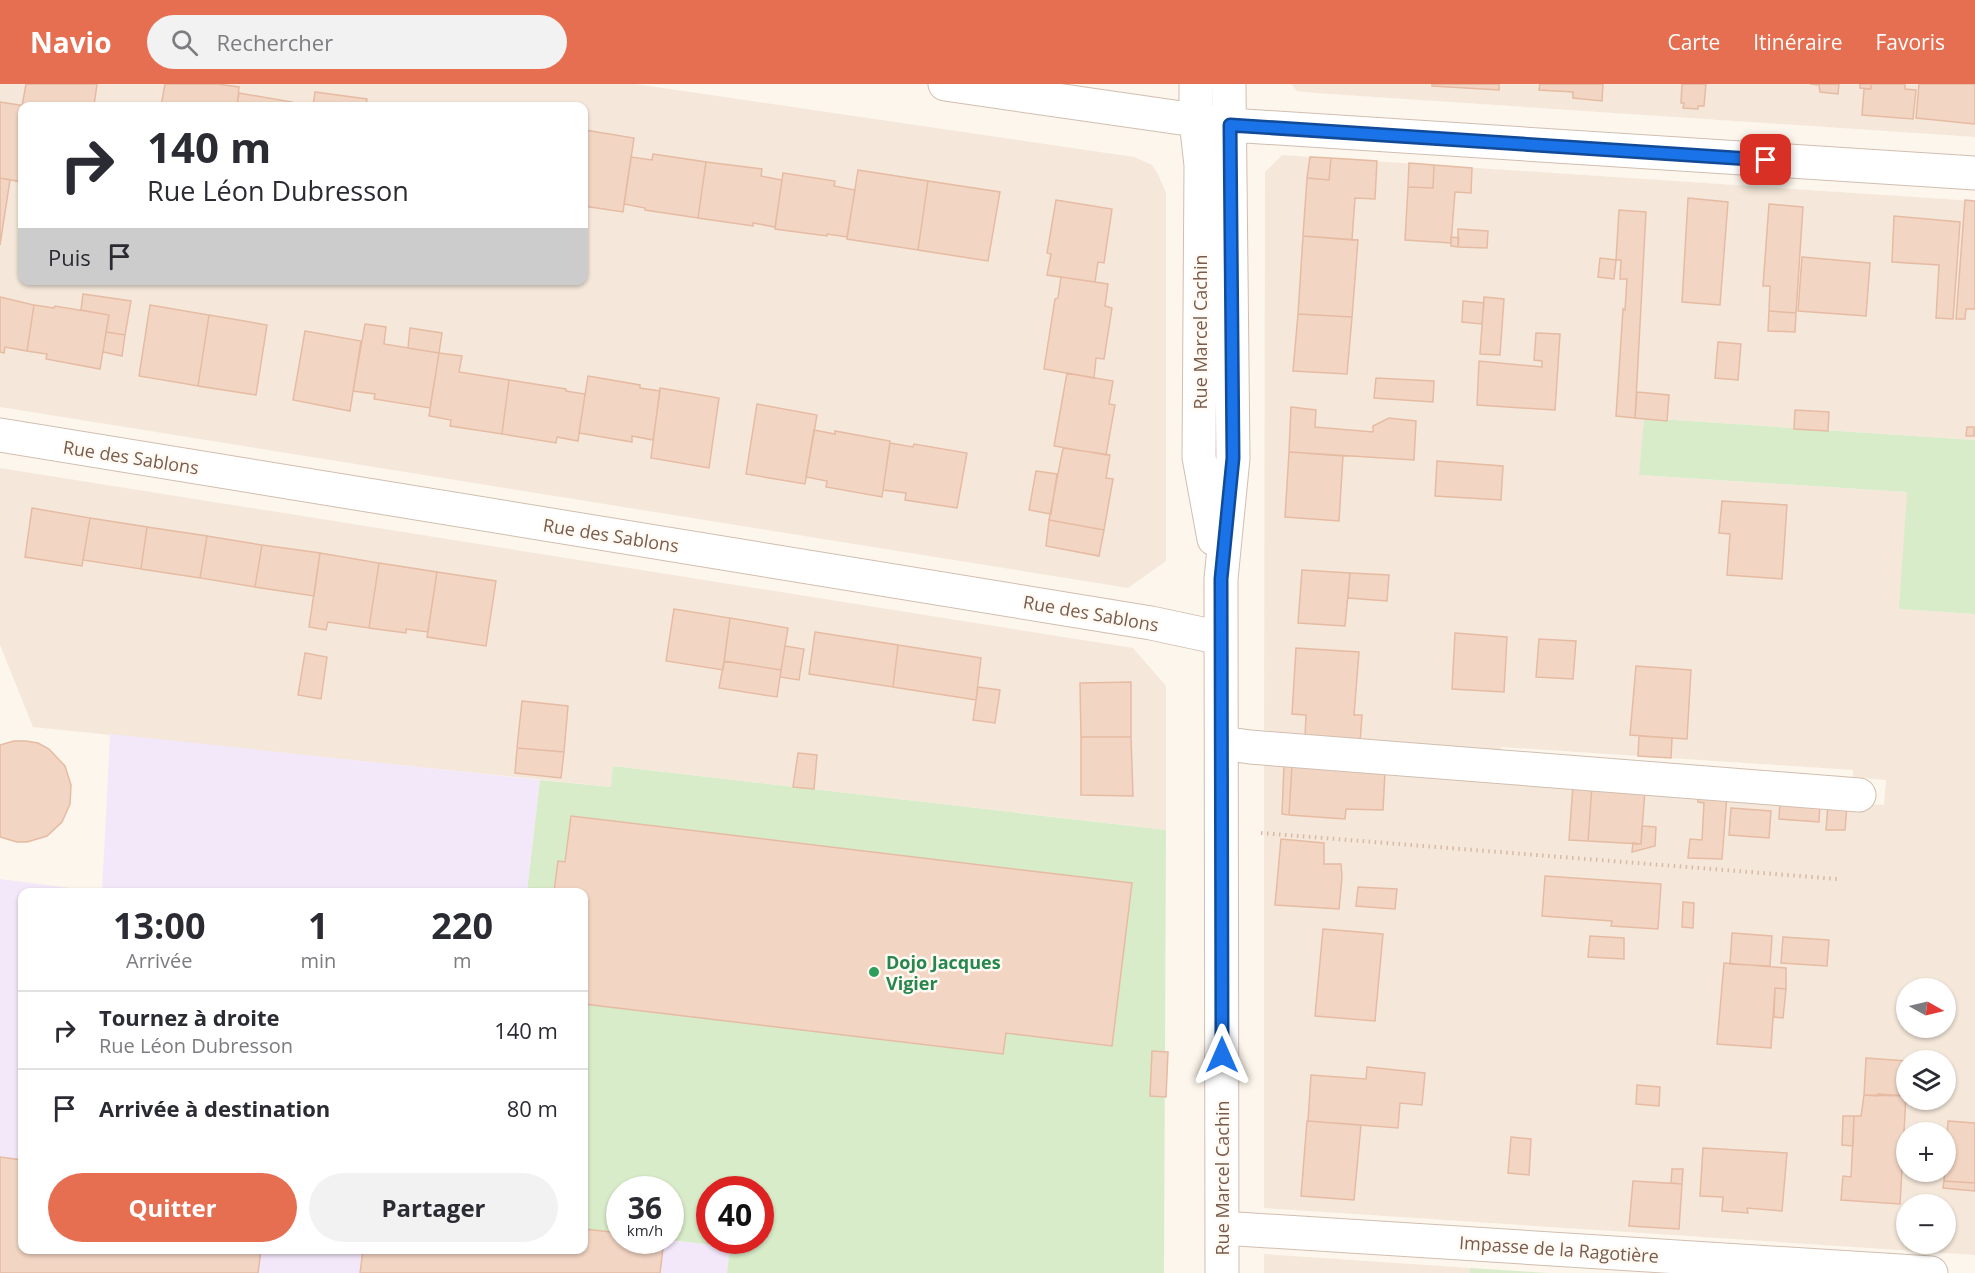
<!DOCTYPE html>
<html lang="fr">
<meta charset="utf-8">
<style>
:root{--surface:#fff;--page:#f2f2f3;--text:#2b2b33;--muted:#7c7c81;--line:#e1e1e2;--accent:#e76f51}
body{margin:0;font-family:"Open Sans",sans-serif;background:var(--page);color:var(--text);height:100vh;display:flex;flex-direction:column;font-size:22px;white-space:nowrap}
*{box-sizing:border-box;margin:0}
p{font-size:20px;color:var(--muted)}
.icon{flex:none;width:33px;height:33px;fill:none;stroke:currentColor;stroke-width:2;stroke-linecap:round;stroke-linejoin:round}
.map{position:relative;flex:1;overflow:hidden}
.panel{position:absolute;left:18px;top:804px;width:570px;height:366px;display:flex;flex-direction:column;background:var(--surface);border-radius:12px;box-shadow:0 2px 4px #0004}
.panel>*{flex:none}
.hud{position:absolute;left:18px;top:18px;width:570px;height:183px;border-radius:12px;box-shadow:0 2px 4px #0004;background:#fff;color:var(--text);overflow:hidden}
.needle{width:39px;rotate:98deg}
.buttons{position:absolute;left:1896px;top:894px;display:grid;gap:12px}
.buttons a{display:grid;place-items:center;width:60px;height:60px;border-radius:50%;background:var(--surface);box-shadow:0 2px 4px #0004;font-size:30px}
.speed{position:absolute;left:606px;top:1092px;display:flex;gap:12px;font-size:30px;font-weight:700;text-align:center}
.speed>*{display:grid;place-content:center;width:78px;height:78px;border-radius:50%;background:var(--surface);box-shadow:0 2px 4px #0004;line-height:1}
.speed small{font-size:15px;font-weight:400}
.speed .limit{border:9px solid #d22;background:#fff;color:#111}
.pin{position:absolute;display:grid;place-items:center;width:51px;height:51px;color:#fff;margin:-26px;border-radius:12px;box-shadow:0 3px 9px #0006}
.me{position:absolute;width:66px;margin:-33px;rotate:0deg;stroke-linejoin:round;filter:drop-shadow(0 0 4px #0008)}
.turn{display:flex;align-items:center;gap:21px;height:126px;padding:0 30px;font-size:27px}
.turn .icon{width:78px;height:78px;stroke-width:2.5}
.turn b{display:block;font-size:42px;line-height:51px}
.then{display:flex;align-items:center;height:57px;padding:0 30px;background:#0003;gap:12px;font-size:22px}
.eta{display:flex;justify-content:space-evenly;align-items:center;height:102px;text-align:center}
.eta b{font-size:36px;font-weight:700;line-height:42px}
.cta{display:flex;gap:12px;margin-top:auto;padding:12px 30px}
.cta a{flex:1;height:69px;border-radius:36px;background:var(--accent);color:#fff;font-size:24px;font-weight:700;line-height:69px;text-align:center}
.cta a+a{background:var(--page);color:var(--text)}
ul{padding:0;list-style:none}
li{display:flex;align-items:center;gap:18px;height:78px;padding:0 30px;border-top:2px solid var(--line)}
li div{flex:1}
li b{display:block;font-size:22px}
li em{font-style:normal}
header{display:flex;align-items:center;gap:36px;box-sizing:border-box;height:84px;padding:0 30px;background:var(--accent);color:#fff}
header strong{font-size:28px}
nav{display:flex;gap:33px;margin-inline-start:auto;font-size:21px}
.search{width:420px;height:54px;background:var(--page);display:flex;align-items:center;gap:15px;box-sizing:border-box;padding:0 21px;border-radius:33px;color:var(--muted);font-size:22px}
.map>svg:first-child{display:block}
.residential{fill:#f5e8da;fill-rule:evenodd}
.education{fill:#f3e8fa}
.green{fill:#d8ecc9;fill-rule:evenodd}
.building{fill:#f3d5c3;stroke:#e6bba3;stroke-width:1.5}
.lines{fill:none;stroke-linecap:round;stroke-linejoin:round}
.minor-casing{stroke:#d1beb0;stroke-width:35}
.path{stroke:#d9b8a5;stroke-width:4;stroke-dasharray:1.5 4.5;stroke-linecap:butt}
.minor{stroke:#fff;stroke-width:33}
.route-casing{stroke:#114b97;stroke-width:15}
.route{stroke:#1a73e8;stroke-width:10}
.leisure-dot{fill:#2e9e5b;stroke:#fffaf3;stroke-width:2}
.labels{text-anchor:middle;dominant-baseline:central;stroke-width:5;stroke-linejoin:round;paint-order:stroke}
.street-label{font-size:18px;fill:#7a5c4d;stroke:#fffaf3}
.leisure-label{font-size:18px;font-weight:bold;fill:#27864d;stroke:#fffaf3;text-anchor:start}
</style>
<header>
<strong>Navio</strong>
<div class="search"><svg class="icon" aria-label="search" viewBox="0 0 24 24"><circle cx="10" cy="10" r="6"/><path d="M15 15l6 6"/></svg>Rechercher</div>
<nav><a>Carte</a><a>Itinéraire</a><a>Favoris</a></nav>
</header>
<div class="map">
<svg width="1975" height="1189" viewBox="0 0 1975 1189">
<rect width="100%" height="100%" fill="#fdf6ec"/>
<path class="residential" d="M0,0H635L1134,73L1152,81L1158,90L1166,109V477L1128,504L0,323ZM22,22H584V196H22Z
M1291,0H1975V53L1315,9L1297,7Z
M1282,71L1975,117V356L1644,334L1640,391L1908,408L1900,525L1975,530V1171L1264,1124V680L1884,721L1886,696L1853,693V686L1501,663L1500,669L1316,655L1264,646L1265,88ZM1906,904H1946V944H1906ZM1906,976H1946V1016H1906ZM1906,1048H1946V1088H1906ZM1906,1120H1946V1160H1906Z
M0,384L1133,564L1166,602V746L614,682L612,703L33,643L0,561Z
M1264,1170L1470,1184V1189H1264Z"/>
<path class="education" d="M110,650L540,696L527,808H22V1166H584V1145L619,1149L620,1156H671L730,1163L727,1189H0V795L102,808Z"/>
<path class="green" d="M1644,334L1975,356V530L1899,525L1907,408L1639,391Z
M613,682L1166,746L1164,1189H727L730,1163L671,1156L670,1106H620L619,1149L584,1145V808H527L540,696L611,703ZM710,1106H760V1156H710Z
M1470,1184L1549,1189H1470Z"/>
<path class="building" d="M26,0H97L94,22H22Z
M165,0H218L239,3L237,22H161Z
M1432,0H1499V6L1432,2Z
M1540,0H1603L1602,17L1573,14V8L1539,6Z
M1682,0H1706L1704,22H1698V25L1683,24L1684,19H1681Z
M1810,0H1839L1838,10L1820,8L1819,1Z
M1860,0H1871V5L1860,4Z
M1871,0H1905V5L1916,6L1913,35L1862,31L1864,5H1871Z
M1919,0H1975V40L1916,34Z
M315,8L367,15L366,22H368H313Z
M239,9L292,18L291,22H237Z
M0,18L26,22H22V98L0,94Z
M585,46L634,54L623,128L584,122Z
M653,70L706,78L698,134L645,126V124L624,120L631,73L652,76Z
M1310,73L1331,74L1329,96L1307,94Z
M1331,74L1377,77L1375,115L1355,114L1352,156L1303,152L1307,94L1329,96Z
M706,78L762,85L761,92L782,96L775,143L753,139V142L698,134Z
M1409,79L1434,81L1433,104L1408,103Z
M1434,81L1472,84L1471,109L1455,108L1451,159L1405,156L1408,103L1433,104Z
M858,86L928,97L918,166L847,155Z
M783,89L835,97L834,102L855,106L847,153L827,150V152L775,145Z
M0,94L10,96L0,161Z
M928,97L1000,108L988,177L918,166Z
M1688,114L1728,118L1720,221L1682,218Z
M1056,116L1112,125L1104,179L1098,178L1095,198L1047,191L1051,170L1047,169Z
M1965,116L1975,117V225H1966L1965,235H1956Z
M1769,120L1803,123L1796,229L1769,227L1770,202H1763Z
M1619,126L1646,128L1635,334L1616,332L1623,225L1625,226L1627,195H1620L1621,176H1616Z
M1894,132L1960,138L1953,235L1936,234L1939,181L1892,178Z
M1458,145L1488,147L1487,164L1458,163Z
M1303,152L1358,156L1352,233L1298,230Z
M1451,153L1459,154L1458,163L1451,162Z
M1802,173L1870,179L1866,232L1798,227Z
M1600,174L1616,176L1614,195L1598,193Z
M1061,193L1108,200L1105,222L1112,224L1104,275L1096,274L1094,294L1044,285L1055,215L1058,214Z
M83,210L131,217L125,251L106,248L109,231L81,226Z
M0,213L34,221L27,267L5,263L4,269L0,268Z
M1484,213L1504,215L1500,271L1480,270Z
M1463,217L1484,219L1482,240L1462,238Z
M34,221L54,224L55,222L109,231L100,285L46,275L47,270L27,267Z
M150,221L209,231L198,302L139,292Z
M1769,227L1796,229L1795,248L1768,247Z
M1298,230L1352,233L1347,290L1293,287Z
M209,231L267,241L256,311L198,302Z
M365,240L386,243L384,260L439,269L430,324L374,315L375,310L353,307Z
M410,244L442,249L439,269L408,264Z
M305,247L361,257L350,327L293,316Z
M106,248L125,251L122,272L103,268Z
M1536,249L1560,250L1555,326L1477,321L1479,277L1542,283V277L1534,276Z
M1718,258L1741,260L1738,296L1715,294Z
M439,269L462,272L459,288L509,296L502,350L450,342L451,336L429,332Z
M1067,289L1113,297L1109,320L1115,321L1106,371L1054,362Z
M588,292L640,301V304L660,307L653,356L632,352V358L579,349Z
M1376,294L1434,297L1433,318L1374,314Z
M509,296L566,305V307L585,310L578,357L557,353L556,359L502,350Z
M660,304L719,314L709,384L651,374Z
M1637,308L1669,311L1667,337L1635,334Z
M757,320L817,331L805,400L746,390Z
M1291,323L1316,326L1315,343L1373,348V342L1389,334L1416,337L1414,376L1289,368Z
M1795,326L1829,328L1828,347L1794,345Z
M1967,343H1974V352H1966Z
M814,346L835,350V347L890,357L882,413L826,403L827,397L806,393Z
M890,359L913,363L914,360L967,369L957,424L905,416L906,409L883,406Z
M1063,364L1110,371L1106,394L1113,395L1104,446L1049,436Z
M1289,368L1343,372L1339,437L1285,433Z
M1437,377L1503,382L1501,416L1435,412Z
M1036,387L1057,390L1051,430L1029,426Z
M1722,417L1787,421L1782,495L1727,491L1730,450L1719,449Z
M32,424L90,434L82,482L25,473Z
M90,434L147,443L141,485L83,476Z
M1049,436L1104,446L1099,472L1046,462Z
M147,443L207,452L200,494L141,485Z
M207,452L262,461L255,503L200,494Z
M262,461L320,469L314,512L255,503Z
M320,469L379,479L369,544L328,538L326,546L309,543Z
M379,479L437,488L428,548L406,545V549L369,544Z
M1302,486L1350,489L1345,542L1298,539Z
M437,488L496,497L486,562L427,553Z
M1350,489L1389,491L1387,517L1348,514Z
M674,525L730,534L723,586L666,577Z
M730,534L788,544L781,586L724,577Z
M815,548L898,561L893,603L809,590Z
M1455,549L1507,553L1504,608L1452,605Z
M1539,555L1576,557L1573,595L1536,593Z
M898,561L981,574L976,616L893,603Z
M785,562L804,565L799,596L780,593Z
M1296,564L1359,568L1354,631H1362L1360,659L1305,653L1306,631L1292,630Z
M305,569L327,573L321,615L298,611Z
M724,577L781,586L777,613L719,604Z
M1636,582L1691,586L1687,655L1630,651Z
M1131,598V653H1081L1080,599Z
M978,603L1000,606L995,639L973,636Z
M522,617L568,622L564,668L517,664Z
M1639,652L1672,654L1671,674L1638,672Z
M1081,653H1131L1133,712L1081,711Z
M14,657H26L38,659L49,665L65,682L71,701L70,720L62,738L47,752L27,758H17L0,753V661Z
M517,664L564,668L561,694L515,689Z
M798,669L817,671L814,705L793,703Z
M1284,681L1292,682L1289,731L1282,730Z
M1292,682L1385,688L1383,726L1346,725L1345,735L1289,731Z
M1573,701L1592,702L1588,757L1569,756Z
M1592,702L1645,706L1641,760L1588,757Z
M1697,709L1727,711L1722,775L1688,774L1690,755L1702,756L1704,719L1698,718Z
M1780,717L1820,720L1819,738L1779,735Z
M1828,720L1847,721L1845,746H1826Z
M1731,724L1771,727L1769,754L1729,751Z
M571,732L1132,799L1112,962L1006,949L1003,970L584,920V808H554L558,777L565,778Z
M1642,742L1656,743L1655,762L1632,768L1633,759L1641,760Z
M1281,755L1324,759V780H1341L1342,793L1339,825L1275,821Z
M1545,792L1661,800L1658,845L1611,842L1612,837L1542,832Z
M1358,803L1397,805L1395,825L1356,822Z
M1683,818L1694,819L1693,844L1682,843Z
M1323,845L1383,850L1375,937L1315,932Z
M1732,849L1772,852L1770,882L1730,880Z
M1590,852L1624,854V875L1588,873Z
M1783,853L1829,856L1827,882L1781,879Z
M1724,879L1786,884V905L1775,904L1771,964L1717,960Z
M1775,904L1786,905L1783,934L1774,933Z
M1152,967L1168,968L1166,1013L1150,1012Z
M1866,974L1906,977V1012L1864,1011Z
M1367,983L1425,989L1422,1021L1400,1019L1398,1044L1308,1037L1311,991L1366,995Z
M1637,1001L1660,1003L1659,1022L1636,1020Z
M1878,1010L1906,1012L1900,1120L1841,1116L1843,1092L1851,1093L1854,1032H1861L1864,1011L1878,1012Z
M1843,1032H1854L1853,1062L1842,1061Z
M1307,1037L1361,1041L1354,1116L1301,1112Z
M1948,1037L1975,1039V1099L1944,1097Z
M1511,1053L1531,1055L1529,1091L1508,1089Z
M1703,1064L1787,1069L1782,1127L1747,1124L1748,1129L1722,1127L1723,1113L1700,1112Z
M0,1073L22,1076V1166H261L258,1189H0Z
M1672,1085H1683L1682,1100L1671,1099Z
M1633,1097L1682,1100L1679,1145L1629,1142Z
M1944,1097L1975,1099V1107L1943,1104Z
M584,1145L620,1149V1156H664L660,1189H360L363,1166H584Z"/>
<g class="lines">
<g class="minor-casing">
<path id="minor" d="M945,0L1230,41L1975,89
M1196,0V37L1201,81L1199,373L1214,455
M0,351L1151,539L1221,554
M1222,659L1250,663L1859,711
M1222,1144L1931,1189
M1222,1189L1221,495L1233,374L1229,0"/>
</g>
<path class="path" d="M1261,749L1837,795"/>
<use href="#minor" class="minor"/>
</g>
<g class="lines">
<g class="route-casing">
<path id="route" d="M1222,971L1221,495L1233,374L1230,41L1766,76"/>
</g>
<use href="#route" class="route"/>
</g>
<circle class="leisure-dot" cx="874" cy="888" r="6"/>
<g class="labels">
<g class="street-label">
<text transform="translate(1200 248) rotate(-90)">Rue Marcel Cachin</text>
<text transform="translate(131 373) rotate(9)">Rue des Sablons</text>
<text transform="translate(611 451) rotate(9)">Rue des Sablons</text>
<text transform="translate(1091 529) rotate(10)">Rue des Sablons</text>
<text transform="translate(1222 1094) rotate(-90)">Rue Marcel Cachin</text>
<text transform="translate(1559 1165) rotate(4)">Impasse de la Ragotière</text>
</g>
<g class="leisure-label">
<text x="886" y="878">Dojo Jacques<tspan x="886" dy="21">Vigier</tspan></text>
</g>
</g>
</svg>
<div class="buttons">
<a><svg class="needle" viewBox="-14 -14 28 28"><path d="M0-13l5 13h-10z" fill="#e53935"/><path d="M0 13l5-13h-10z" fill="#7c7c81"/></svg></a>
<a><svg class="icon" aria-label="layers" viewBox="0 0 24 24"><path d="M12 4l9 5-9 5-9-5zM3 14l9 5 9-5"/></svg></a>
<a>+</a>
<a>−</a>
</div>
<div class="speed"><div>36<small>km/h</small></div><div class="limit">40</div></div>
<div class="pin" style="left:1766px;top:76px;background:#d93025"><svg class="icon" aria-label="arrive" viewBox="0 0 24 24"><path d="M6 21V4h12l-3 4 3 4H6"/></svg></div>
<svg class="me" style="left:1222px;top:971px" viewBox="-20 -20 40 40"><path d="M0-17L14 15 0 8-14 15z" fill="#1a73e8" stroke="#fff" stroke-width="4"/></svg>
<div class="hud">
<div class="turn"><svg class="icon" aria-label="right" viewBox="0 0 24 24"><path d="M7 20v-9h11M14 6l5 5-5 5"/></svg><div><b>140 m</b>Rue Léon Dubresson</div></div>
<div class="then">Puis<svg class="icon" aria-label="arrive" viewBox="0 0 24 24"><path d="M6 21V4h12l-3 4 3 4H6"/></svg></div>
</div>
<section class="panel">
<div class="eta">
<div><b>13:00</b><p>Arrivée</p></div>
<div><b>1</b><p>min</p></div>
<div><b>220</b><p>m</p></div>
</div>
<ul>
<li><svg class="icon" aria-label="right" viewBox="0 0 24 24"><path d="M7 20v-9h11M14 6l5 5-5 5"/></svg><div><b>Tournez à droite</b><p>Rue Léon Dubresson</p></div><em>140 m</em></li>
<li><svg class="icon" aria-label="arrive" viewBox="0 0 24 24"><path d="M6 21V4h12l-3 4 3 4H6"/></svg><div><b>Arrivée à destination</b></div><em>80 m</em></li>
</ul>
<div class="cta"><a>Quitter</a><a>Partager</a></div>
</section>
</div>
